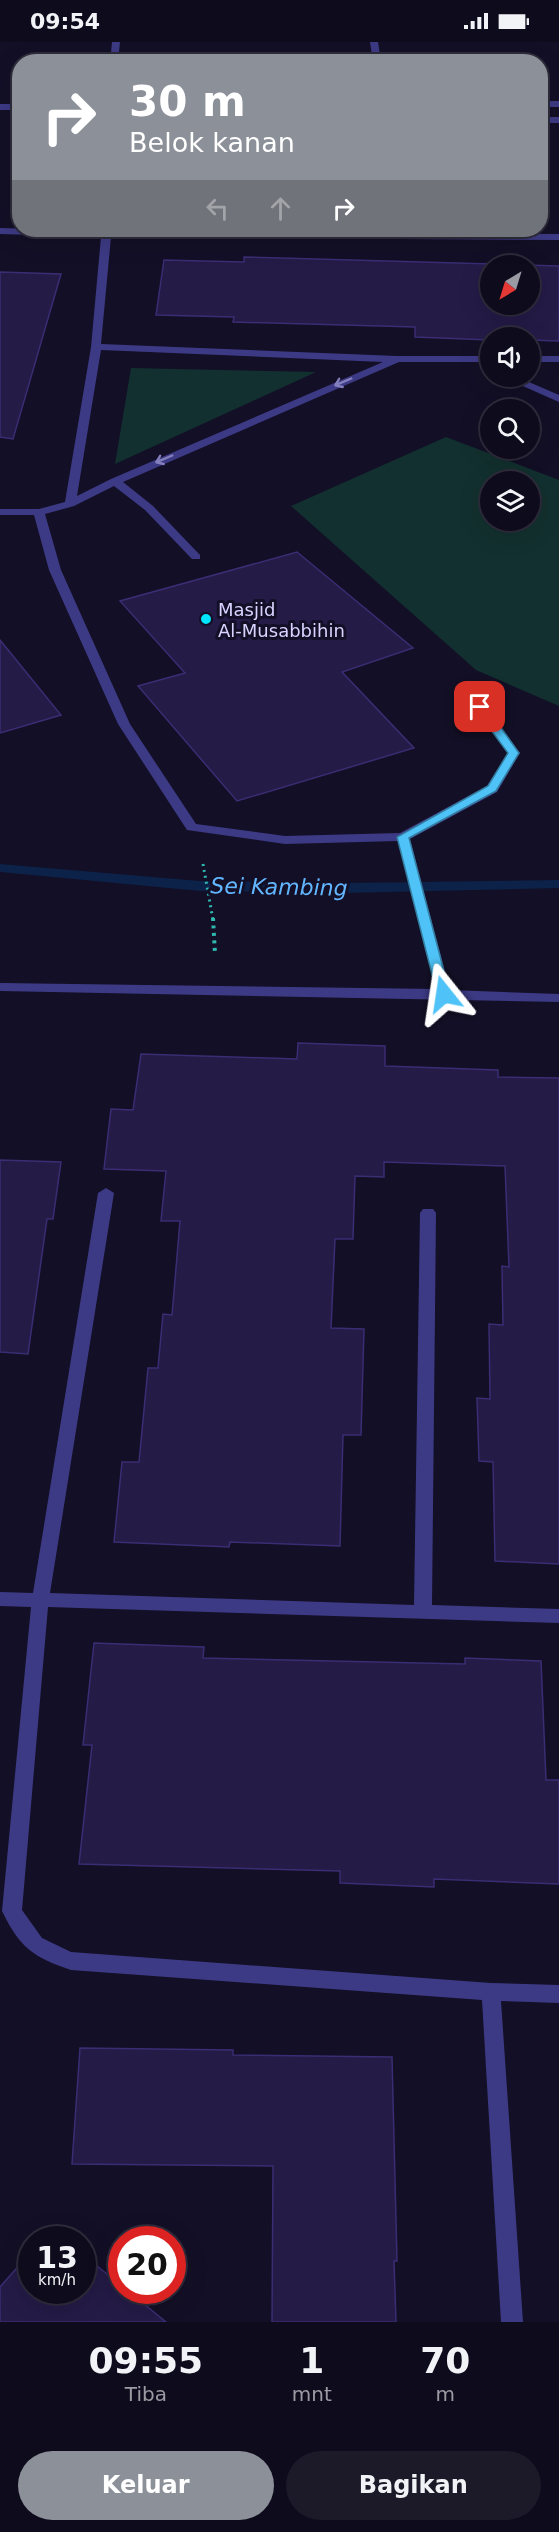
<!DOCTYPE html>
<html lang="id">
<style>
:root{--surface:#0e0b1c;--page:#1c1929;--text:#f1f3f6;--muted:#9b9ba3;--line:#2e2b3b;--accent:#8c9099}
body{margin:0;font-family:"DejaVu Sans",sans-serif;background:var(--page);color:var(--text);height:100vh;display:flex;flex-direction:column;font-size:22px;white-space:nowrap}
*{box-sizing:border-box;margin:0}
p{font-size:20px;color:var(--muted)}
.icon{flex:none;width:33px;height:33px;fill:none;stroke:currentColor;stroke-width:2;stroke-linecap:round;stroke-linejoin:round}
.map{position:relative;height:2280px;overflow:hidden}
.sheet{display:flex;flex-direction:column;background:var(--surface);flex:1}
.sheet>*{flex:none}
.banner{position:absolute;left:12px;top:12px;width:536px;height:183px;border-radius:24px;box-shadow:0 6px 24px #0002,0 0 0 2px var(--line);background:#8c9099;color:#fff;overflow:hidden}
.needle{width:39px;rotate:218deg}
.controls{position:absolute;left:480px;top:213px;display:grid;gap:12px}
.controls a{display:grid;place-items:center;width:60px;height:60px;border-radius:50%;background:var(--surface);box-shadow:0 6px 24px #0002,0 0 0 2px var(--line);font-size:30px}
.speed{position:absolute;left:18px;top:2184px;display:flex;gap:12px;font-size:30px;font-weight:700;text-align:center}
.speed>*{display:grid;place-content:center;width:78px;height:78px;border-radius:50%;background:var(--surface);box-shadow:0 6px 24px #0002,0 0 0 2px var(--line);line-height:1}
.speed small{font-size:15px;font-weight:400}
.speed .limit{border:9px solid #d22;background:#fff;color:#111}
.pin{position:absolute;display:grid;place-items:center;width:51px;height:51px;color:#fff;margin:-26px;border-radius:12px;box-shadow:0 3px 9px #0006}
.me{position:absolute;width:66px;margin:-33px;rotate:345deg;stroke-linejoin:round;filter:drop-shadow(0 0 4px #0008)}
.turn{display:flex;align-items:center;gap:21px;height:126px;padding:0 18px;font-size:27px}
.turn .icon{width:78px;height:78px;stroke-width:2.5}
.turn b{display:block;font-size:42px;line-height:51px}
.lanes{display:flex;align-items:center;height:57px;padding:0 18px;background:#0003;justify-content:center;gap:30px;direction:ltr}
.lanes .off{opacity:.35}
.eta{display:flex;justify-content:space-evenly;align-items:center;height:102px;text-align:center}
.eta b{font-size:36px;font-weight:700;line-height:42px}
.button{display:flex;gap:12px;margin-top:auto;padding:12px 18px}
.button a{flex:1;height:69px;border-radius:36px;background:var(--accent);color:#fff;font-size:24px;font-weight:700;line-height:69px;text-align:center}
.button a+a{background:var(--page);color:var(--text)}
.status{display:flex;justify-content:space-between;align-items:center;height:42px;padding:0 30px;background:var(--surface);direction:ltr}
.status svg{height:16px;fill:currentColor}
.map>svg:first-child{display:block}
.green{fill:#12302f;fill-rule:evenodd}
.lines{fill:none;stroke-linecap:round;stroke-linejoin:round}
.stream{fill:#0c2248;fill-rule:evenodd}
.building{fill:#241b47;stroke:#3b2d73;stroke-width:1.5;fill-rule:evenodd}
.path-far1{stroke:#2fb8b0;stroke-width:3;stroke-dasharray:2 4;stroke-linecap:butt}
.path{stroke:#2fb8b0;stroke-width:4;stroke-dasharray:3 4.5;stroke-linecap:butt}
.minor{fill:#3d3a85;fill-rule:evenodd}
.oneway{stroke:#837fbc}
.route{fill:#4fc3f7;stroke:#337fa1;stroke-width:1.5}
.poi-dot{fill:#00e5ff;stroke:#130f26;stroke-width:2}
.labels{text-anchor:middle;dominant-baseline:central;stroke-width:6;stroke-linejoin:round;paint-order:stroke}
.far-poi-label{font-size:18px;fill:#d9d4ff;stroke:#130f26;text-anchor:start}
.water-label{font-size:22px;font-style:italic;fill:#62b6ff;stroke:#130f26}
</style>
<div class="status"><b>09:54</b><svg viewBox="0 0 49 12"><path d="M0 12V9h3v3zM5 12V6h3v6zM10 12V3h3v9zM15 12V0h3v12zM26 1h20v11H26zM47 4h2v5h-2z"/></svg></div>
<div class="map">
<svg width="559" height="2280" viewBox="0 0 559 2280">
<rect width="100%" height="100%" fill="#130f26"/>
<path class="green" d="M131,326L316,330L115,422Z
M446,395L559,438V664L476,628L291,464ZM490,440H530V478H490Z"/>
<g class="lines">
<path class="stream" d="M0,822L200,839L343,841L559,838V846L343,851L200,849L0,830Z"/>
</g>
<path class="building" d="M244,215L559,224V299L530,298V296H490V298L415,295V285L233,280L234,275L156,273L164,218L244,220ZM490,224H530V262H490Z
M0,230L61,232L13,397L0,395Z
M297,510L413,606L342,630L414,706L237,759L138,644L185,631L120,559Z
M0,598L61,673L0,691Z
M298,1001L385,1004V1024L498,1028V1035L559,1036V1522L495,1519L493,1420L479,1419L477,1356L490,1357L489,1282L503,1283L502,1224L509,1225L505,1124L384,1120V1135L355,1134L353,1197H335L331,1286L364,1287L361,1393H343L340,1504L230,1500L229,1505L114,1500L122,1420H139L148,1326H158L163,1272L172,1273L180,1179H161L166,1129L104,1127L111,1067L133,1068L141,1012L297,1017Z
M0,1118L61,1120L53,1177H47L28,1312L0,1310Z
M94,1601L204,1605L203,1616L465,1622V1616L541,1619L546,1738H559V1842L434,1837V1845L340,1841V1829L79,1822L92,1703H83Z
M80,2006L233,2008V2013L392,2015L397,2219H394L396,2280H272L273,2124L72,2122Z
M32,2209V2248H82V2212L122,2244V2248H127L166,2280H0V2245Z"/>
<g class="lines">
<path class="path-far1" d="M203,822L213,878"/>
<path class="path" d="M213,876L215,912"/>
<path class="minor" d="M112,0H120L118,20H110Z
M370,0H378L381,20H373Z
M540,59H559V65H540Z
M0,62H20V68H0Z
M540,75H559V81H540Z
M0,186L106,189L559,192V198L111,195L101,302L397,314H490V320H399L123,440L153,464L200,513V517H192L145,468L114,444L74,464L45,472L61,528L130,682L196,782L285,794L400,791L487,744L508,711L474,665L476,662H484L520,711L497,750L410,797L450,948L559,952V960L0,949V941L436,947L398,799L285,802L187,788L118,682L49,528L34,473H0V467H39L65,460L91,305L101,195L0,192ZM101,308L383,320L111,437L77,454Z
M530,314H559V320H530Z
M500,334H515L559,353V360Z
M106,1146L114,1151L50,1551L414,1563L420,1171L423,1167H433L436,1171L432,1563L559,1567V1581L48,1565L22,1868L42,1896L71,1910L491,1941L559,1943V1961L501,1959L523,2280H501L482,1958L71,1928C33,1915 20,1906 2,1869L31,1565L0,1564V1550L33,1551L98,1151Z"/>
</g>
<defs><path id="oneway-shaft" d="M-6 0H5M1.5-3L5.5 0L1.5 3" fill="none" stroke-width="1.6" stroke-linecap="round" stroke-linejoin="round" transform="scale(1.5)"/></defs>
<g class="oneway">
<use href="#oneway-shaft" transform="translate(343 340) rotate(157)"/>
<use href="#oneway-shaft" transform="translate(164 417) rotate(157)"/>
</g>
<path class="route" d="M480,661L484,662L519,711L496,749L409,796L450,952L444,956L437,952L397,795L488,744L508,711L474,665Z"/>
<circle class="poi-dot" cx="206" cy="577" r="6"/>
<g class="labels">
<g class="far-poi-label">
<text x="218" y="567">Masjid<tspan x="218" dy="21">Al-Musabbihin</tspan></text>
</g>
<g class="water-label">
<text transform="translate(279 845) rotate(1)">Sei Kambing</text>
</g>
</g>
</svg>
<div class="controls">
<a><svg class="needle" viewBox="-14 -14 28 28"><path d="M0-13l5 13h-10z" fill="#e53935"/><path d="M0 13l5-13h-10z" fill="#9b9ba3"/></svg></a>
<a><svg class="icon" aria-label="sound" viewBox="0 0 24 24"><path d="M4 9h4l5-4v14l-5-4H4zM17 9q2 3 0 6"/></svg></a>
<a><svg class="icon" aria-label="search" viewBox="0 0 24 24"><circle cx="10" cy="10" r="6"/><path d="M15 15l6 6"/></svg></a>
<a><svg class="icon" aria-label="layers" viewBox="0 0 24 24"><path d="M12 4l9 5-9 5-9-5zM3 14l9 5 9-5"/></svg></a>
</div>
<div class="speed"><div>13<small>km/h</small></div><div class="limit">20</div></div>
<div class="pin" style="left:480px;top:665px;background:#d93025"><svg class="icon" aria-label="arrive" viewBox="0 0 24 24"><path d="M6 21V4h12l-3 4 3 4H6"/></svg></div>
<svg class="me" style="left:444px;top:952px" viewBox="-20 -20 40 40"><path d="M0-17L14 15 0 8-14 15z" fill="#4fc3f7" stroke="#fff" stroke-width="4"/></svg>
<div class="banner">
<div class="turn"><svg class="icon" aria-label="right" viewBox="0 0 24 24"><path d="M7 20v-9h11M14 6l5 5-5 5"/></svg><div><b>30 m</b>Belok kanan</div></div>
<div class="lanes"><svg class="icon off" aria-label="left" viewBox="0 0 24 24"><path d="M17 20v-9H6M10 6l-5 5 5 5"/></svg><svg class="icon off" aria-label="ahead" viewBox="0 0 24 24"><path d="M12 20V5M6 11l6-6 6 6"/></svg><svg class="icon" aria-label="right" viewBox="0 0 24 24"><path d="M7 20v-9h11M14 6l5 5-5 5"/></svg></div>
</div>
</div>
<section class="sheet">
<div class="eta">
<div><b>09:55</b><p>Tiba</p></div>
<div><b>1</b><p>mnt</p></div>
<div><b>70</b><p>m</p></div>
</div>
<div class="button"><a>Keluar</a><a>Bagikan</a></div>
</section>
